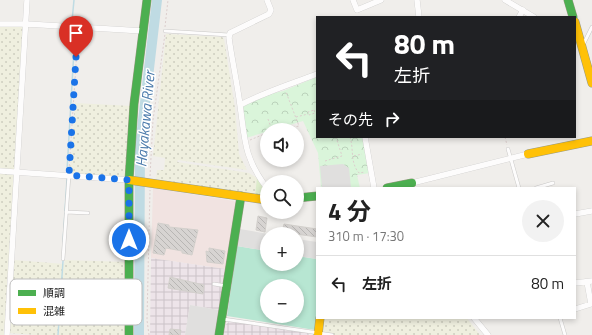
<!DOCTYPE html>
<html lang="ja">
<meta charset="utf-8">
<style>
:root{--surface:#fff;--page:#f2f2f2;--text:#222;--muted:#767676;--line:#e0e0e0}
body{margin:0;font-family:"Titillium Web","Noto Sans JP",sans-serif;background:var(--page);color:var(--text);height:100vh;display:flex;flex-direction:column;font-size:15px;white-space:nowrap}
*{box-sizing:border-box;margin:0}
p{font-size:13px;color:var(--muted)}
.icon{flex:none;width:22px;height:22px;fill:none;stroke:currentColor;stroke-width:2;stroke-linecap:round;stroke-linejoin:round}
.map{position:relative;flex:1;overflow:hidden}
.panel{position:absolute;left:316px;top:187px;width:260px;height:132px;display:flex;flex-direction:column;background:var(--surface);border-radius:0px;box-shadow:0 2px 6px #0003}
.panel>*{flex:none}
.top-card{position:absolute;left:316px;top:16px;width:260px;height:122px;border-radius:0px;box-shadow:0 2px 6px #0003;background:#202124;color:#fff;overflow:hidden}
.fabs{position:absolute;left:260px;top:123px;display:grid;gap:8px}
.fabs a{display:grid;place-items:center;width:44px;height:44px;border-radius:50%;background:var(--surface);box-shadow:0 2px 6px #0003;font-size:20px}
.pin{position:absolute;display:grid;place-items:center;width:34px;height:34px;color:#fff;margin:-41px -17px;border-radius:50% 50% 50% 0;rotate:-45deg;box-shadow:0 0 4px #0007}
.pin .icon{rotate:45deg}
.me{position:absolute;width:44px;margin:-22px;rotate:0deg;stroke-linejoin:round;filter:drop-shadow(0 0 3px #0008)}
.turn{display:flex;align-items:center;gap:14px;height:84px;padding:0 12px;font-size:18px}
.turn .icon{width:52px;height:52px;stroke-width:2.5}
.turn b{display:block;font-size:28px;line-height:34px}
.then{display:flex;align-items:center;height:38px;padding:0 12px;background:#0003;gap:8px;font-size:15px}
.round{display:grid;place-items:center;flex:none;width:42px;height:42px;border-radius:21px;background:var(--page)}
.overview{display:flex;align-items:center;justify-content:space-between;height:68px;padding:0 12px}
h1{font-size:24px;font-weight:700;line-height:30px}
ul{padding:0;list-style:none}
li{display:flex;align-items:center;gap:12px;height:56px;padding:0 12px;border-top:1px solid var(--line)}
li div{flex:1}
li b{display:block;font-size:15px}
li em{font-style:normal}
.map>svg:first-child{display:block}
.commercial{fill:#f1e3e1}
.industrial{fill:url(#industrial-grid)}
.farmland{fill:url(#farmland-dots)}
.grass{fill:url(#grass-tufts)}
.park{fill:url(#park-crowns)}
.pitch{fill:#b7e6d2;fill-rule:evenodd}
.parking{fill:#e0dfde}
.lines{fill:none;stroke-linecap:round;stroke-linejoin:round}
.stream{stroke:#bfdbe3;stroke-width:1.5}
.river{stroke:#bfdbe3;stroke-width:10}
.building{fill:url(#building-back-hatch);stroke:#d3d0cc}
.lane-casing{stroke:#c9c8c7;stroke-width:4}
.street-casing{stroke:#c9c8c7;stroke-width:6}
.fast-casing{stroke:#999a82;stroke-width:9}
.slow-casing{stroke:#999a82;stroke-width:9}
.path{stroke:#dccecd;stroke-width:1;stroke-dasharray:2 2;stroke-linecap:butt}
.lane{stroke:#fdfcfc;stroke-width:3}
.street{stroke:#fdfcfc;stroke-width:5.5}
.fast{stroke:#4caf50;stroke-width:8}
.slow{stroke:#ffc107;stroke-width:8}
.route{stroke:#1a73e8;stroke-width:7;stroke-dasharray:0 12.6}
.labels{text-anchor:middle;dominant-baseline:central;stroke-width:3;stroke-linejoin:round;paint-order:stroke}
.water-label{font-size:15px;font-style:italic;fill:#4a7aab;stroke:#fff}
.key{fill:#fff;stroke:#bdbdbd;stroke-width:1}
.key-label{font-size:11px;fill:#222}
</style>
<div class="map">
<svg width="592" height="335" viewBox="0 0 592 335">
<defs>
<pattern id="industrial-grid" width="8" height="8" patternUnits="userSpaceOnUse"><rect width="8" height="8" fill="#ede4e9"/><path d="M0 4h8M4 0v8" fill="none" stroke="#cbc3c8"/></pattern>
<pattern id="farmland-dots" width="8" height="8" patternUnits="userSpaceOnUse"><rect width="8" height="8" fill="#efefdf"/><path d="M2 2h.1M6 6h.1" fill="none" stroke="#cdcdbf" stroke-width="1.8" stroke-linecap="round"/></pattern>
<pattern id="grass-tufts" width="24" height="20" patternUnits="userSpaceOnUse"><rect width="24" height="20" fill="#ddeccb"/><path d="M3 7l-1-3M5 7V3M7 7l1-3M15 17l-1-3M17 17v-4M19 17l1-3" fill="none" stroke="#bdcaae"/></pattern>
<pattern id="park-crowns" width="20" height="18" patternUnits="userSpaceOnUse"><rect width="20" height="18" fill="#daf5da"/><path d="M2 6a3 3 0 1 1 6 0M12 15a3 3 0 1 1 6 0" fill="none" stroke="#bbd2bb"/></pattern>
<pattern id="building-back-hatch" width="6" height="6" patternUnits="userSpaceOnUse"><rect width="6" height="6" fill="#d7d4d2"/><path d="M-1 5l2 2M0 0l6 6M5-1l2 2" fill="none" stroke="#b8b6b4"/></pattern>
</defs>
<rect width="100%" height="100%" fill="#f0eeeb"/>
<path class="commercial" d="M153,188L234,201L236,204L225,269L151,258Z"/>
<path class="industrial" d="M151,258L225,269L219,310L190,305L185,335H150Z
M230,321L308,333L309,335H222L224,326Z"/>
<path class="farmland" d="M0,27H24L4,335H0Z
M166,34L222,37L224,39L235,108L239,154L247,170L178,160L177,162L249,173L257,178L255,195L156,179L157,170H164L165,158L153,156Z
M75,103L132,106L127,175L125,177L70,173Z
M14,260L64,264L65,260L126,262V335H36L9,333Z
M323,318H467L480,335H320Z"/>
<path class="grass" d="M257,178L267,191V197L255,195Z"/>
<path class="park" d="M317,77V137H363L370,173L357,175L360,188H321L318,153L303,121L246,138L243,107L261,96L283,91Z"/>
<path class="pitch" d="M237,246L267,251V264H297V256L317,259V315L315,330L227,316ZM267,286H297V316H267Z"/>
<path class="parking" d="M343,164L349,168L351,188H322L320,166Z
M240,229L268,234L267,251L237,246Z
M297,239L317,242V259L297,256Z
M190,305L219,310L215,335H185Z"/>
<g class="lines">
<path class="stream" d="M72,21L74,0
M67,171L75,32
M63,242L67,179
M58,335L63,261L62,258"/>
<path class="river" d="M139,335L140,146L157,0"/>
</g>
<path class="building" d="M258,216L267,218L265,232L256,230Z
M158,223L169,225V227L198,230L192,255L182,253V251L166,248L164,255L153,253Z
M284,224L317,229V237L282,232Z
M209,248L225,251L223,264L207,262L206,251L209,252Z
M170,277L204,285L203,294L168,288Z
M170,329L181,330L180,335H169Z"/>
<g class="lines">
<g class="lane-casing">
<path id="lane" d="M165,31L229,35
M583,45L592,27
M508,149L519,188
M536,188L553,183
M66,212L88,213
M63,259L69,175
M214,284L227,286
M560,318L565,335
M223,319L332,335"/>
</g>
<g class="street-casing">
<path id="street" d="M353,0L357,10L381,0
M417,0L419,17
M505,0L534,17
M519,17L523,10
M0,24H27L143,31
M240,105C265,92 291,84 317,74
M365,137L374,188
M0,171L129,180
M412,183L528,154
M267,188C244,158 245,140 240,105C237,82 232,60 229,38L230,33L269,14L271,10L267,0
M575,214L592,211
M575,283L592,281
M575,309L591,304L587,282
M474,318L488,335
M7,335L27,0"/>
</g>
<g class="fast-casing">
<path id="fast" d="M568,0L573,17
M387,188L412,183
M297,198L317,196
M129,335V180L134,104L147,0
M219,335L241,196"/>
</g>
<g class="slow-casing">
<path id="slow" d="M575,22L592,83
M528,154L592,141
M129,180L267,200
M318,335L320,318"/>
</g>
<path class="path" d="M165,27L168,0
M314,110L315,113L309,115L308,112Z
M296,117L308,114
M268,119L272,130
M281,130L299,126L286,92
M350,137C354,149 350,163 359,173L365,172
M505,137L507,145
M250,140L267,133
M354,156L362,154
M325,161L342,156L336,137
M69,170L78,34
M150,176L153,120L165,34
M149,335L147,320L150,190"/>
<use href="#lane" class="lane"/>
<use href="#street" class="street"/>
<use href="#fast" class="fast"/>
<use href="#slow" class="slow"/>
</g>
<g class="lines">
<path class="route" d="M76,57L69,175L129,180V240"/>
</g>
<g class="labels">
<g class="water-label">
<text transform="translate(145 119) rotate(-85)">Hayakawa River</text>
</g>
</g>
<rect x="10" y="279" width="132" height="46" rx="6" class="key"/>
<rect x="18" y="290" width="18" height="6" fill="#4caf50"/>
<rect x="18" y="308" width="18" height="6" fill="#ffc107"/>
<g class="key-label">
<text x="43" y="297">順調</text>
<text x="43" y="315">混雑</text>
</g>
</svg>
<div class="fabs">
<a><svg class="icon" aria-label="sound" viewBox="0 0 24 24"><path d="M4 9h4l5-4v14l-5-4H4zM17 9q2 3 0 6"/></svg></a>
<a><svg class="icon" aria-label="search" viewBox="0 0 24 24"><circle cx="10" cy="10" r="6"/><path d="M15 15l6 6"/></svg></a>
<a>+</a>
<a>−</a>
</div>
<div class="pin" style="left:76px;top:57px;background:#d93025"><svg class="icon" aria-label="arrive" viewBox="0 0 24 24"><path d="M6 21V4h12l-3 4 3 4H6"/></svg></div>
<svg class="me" style="left:129px;top:240px" viewBox="-20 -20 40 40"><circle r="17" fill="#1a73e8" stroke="#fff" stroke-width="3"/><path d="M0-11L8 9 0 5-8 9z" fill="#fff"/></svg>
<div class="top-card">
<div class="turn"><svg class="icon" aria-label="left" viewBox="0 0 24 24"><path d="M17 20v-9H6M10 6l-5 5 5 5"/></svg><div><b>80 m</b>左折</div></div>
<div class="then">その先<svg class="icon" aria-label="right" viewBox="0 0 24 24"><path d="M7 20v-9h11M14 6l5 5-5 5"/></svg></div>
</div>
<section class="panel">
<div class="overview"><div><h1>4 分</h1><p>310 m · 17:30</p></div><a class="round"><svg class="icon" aria-label="close" viewBox="0 0 24 24"><path d="M6 6l12 12M18 6L6 18"/></svg></a></div>
<ul>
<li><svg class="icon" aria-label="left" viewBox="0 0 24 24"><path d="M17 20v-9H6M10 6l-5 5 5 5"/></svg><div><b>左折</b></div><em>80 m</em></li>
</ul>
</section>
</div>
